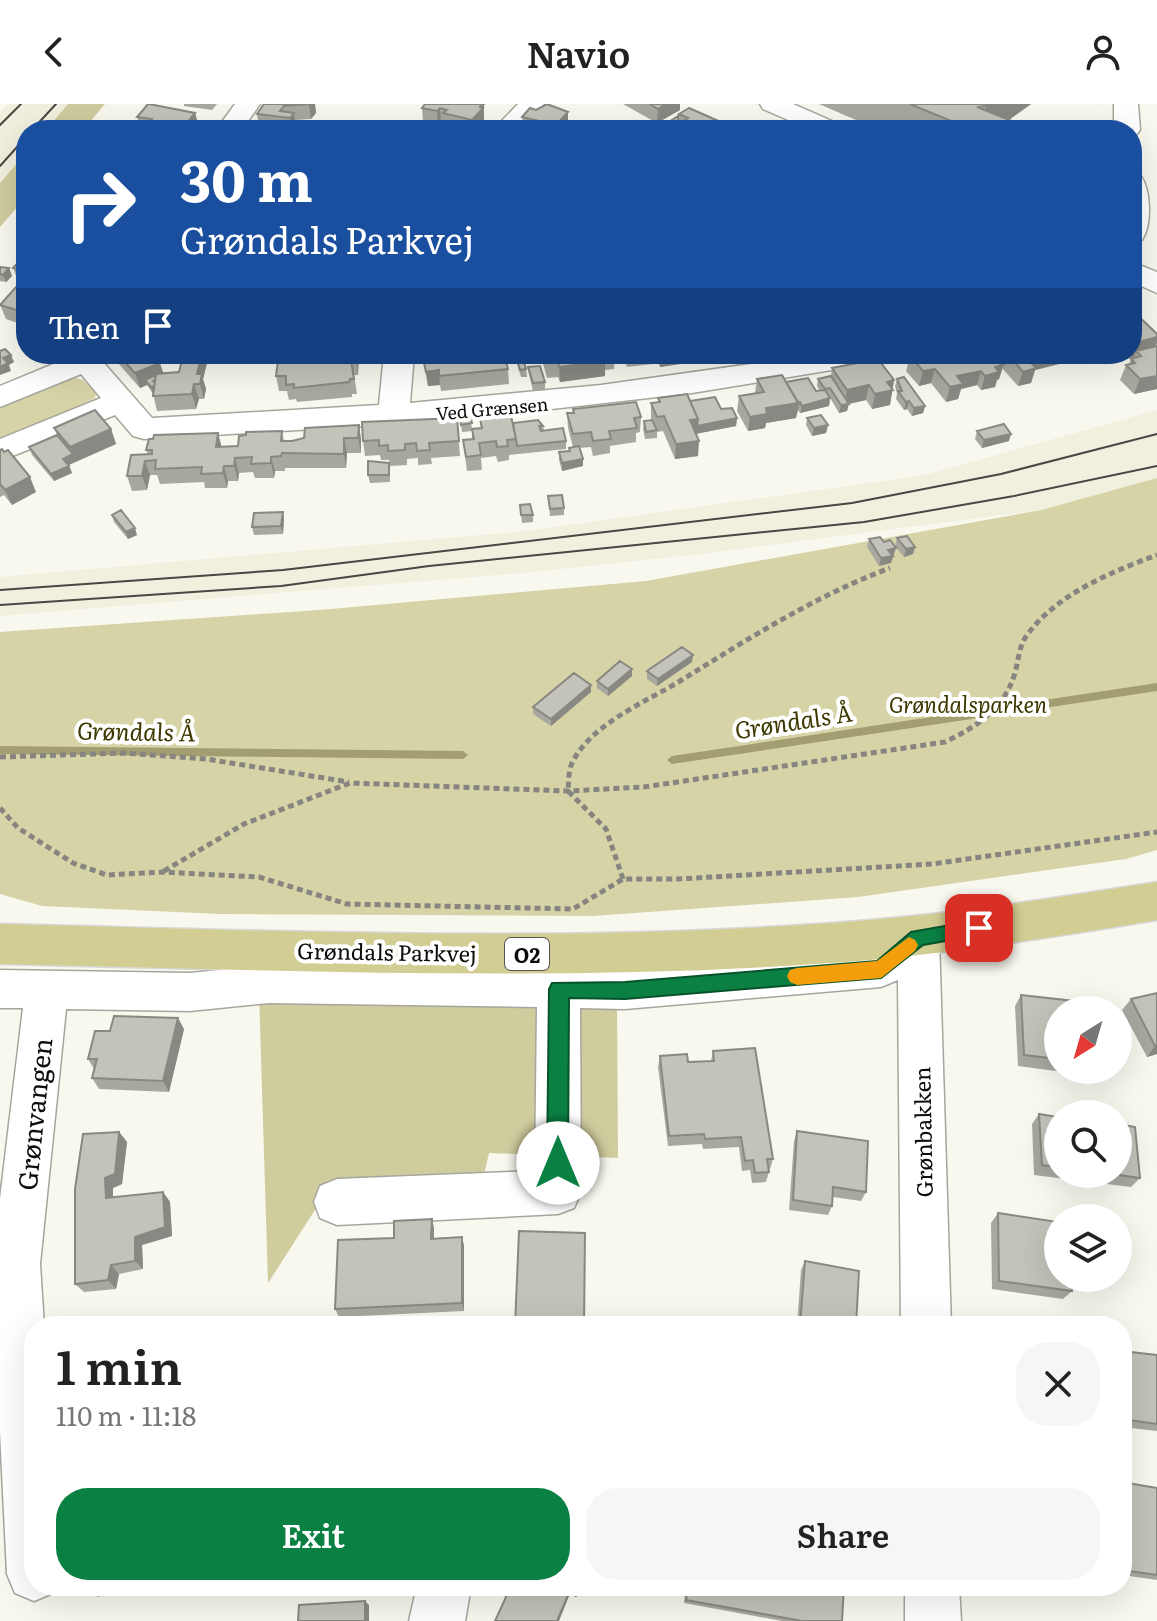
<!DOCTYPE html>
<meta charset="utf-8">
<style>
:root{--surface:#fff;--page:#f6f6f6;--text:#222;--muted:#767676;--accent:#0b8043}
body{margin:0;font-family:Literata,serif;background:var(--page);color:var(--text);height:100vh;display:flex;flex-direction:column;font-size:30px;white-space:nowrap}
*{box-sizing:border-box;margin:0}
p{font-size:26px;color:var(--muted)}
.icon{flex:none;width:44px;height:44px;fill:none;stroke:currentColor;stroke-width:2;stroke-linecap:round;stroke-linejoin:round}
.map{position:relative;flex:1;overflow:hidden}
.drawer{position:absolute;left:24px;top:1212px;width:1108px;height:280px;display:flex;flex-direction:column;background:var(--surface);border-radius:32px;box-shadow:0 8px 32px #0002}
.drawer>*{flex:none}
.hud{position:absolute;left:16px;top:16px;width:1126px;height:244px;border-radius:32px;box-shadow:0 8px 32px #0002;background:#1a4fa0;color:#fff;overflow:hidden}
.needle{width:52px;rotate:217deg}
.buttons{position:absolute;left:1044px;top:892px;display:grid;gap:16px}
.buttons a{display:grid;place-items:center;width:88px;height:88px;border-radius:50%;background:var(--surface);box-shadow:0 8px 32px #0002;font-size:40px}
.pin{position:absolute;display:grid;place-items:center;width:68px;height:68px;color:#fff;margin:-34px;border-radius:16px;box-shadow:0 4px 12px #0006}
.me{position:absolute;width:88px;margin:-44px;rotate:0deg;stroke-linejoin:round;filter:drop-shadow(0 0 6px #0008)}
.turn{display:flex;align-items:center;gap:28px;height:168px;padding:0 32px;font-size:36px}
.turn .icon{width:104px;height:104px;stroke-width:2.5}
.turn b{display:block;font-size:56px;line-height:68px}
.then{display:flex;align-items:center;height:76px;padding:0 32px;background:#0003;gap:16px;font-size:30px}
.round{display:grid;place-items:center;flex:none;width:84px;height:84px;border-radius:32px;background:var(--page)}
.summary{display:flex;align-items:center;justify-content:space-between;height:136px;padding:0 32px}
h1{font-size:48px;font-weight:600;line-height:60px}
.button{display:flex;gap:16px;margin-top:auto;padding:16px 32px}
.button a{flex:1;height:92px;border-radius:32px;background:var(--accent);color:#fff;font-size:32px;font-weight:600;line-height:92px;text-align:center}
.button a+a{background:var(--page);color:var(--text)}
header{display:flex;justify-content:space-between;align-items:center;height:104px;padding:0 32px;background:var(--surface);font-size:36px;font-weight:600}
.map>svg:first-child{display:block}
.built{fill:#f1f0df}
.green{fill:#d6d3a7}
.forest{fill:#cfcc9e}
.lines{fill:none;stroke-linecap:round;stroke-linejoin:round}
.stream{fill:#a29e72;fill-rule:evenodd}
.minor-casing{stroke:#a6a69d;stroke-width:3}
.major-casing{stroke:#d8d8d8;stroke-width:3}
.path{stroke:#86857f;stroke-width:5;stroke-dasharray:6 4;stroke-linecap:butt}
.minor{fill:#fff;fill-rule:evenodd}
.major{fill:#d2cd93;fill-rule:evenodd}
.tram{stroke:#474743;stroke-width:2}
.wall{fill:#a9a8a0}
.shaded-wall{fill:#898882}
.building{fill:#c4c3ba;stroke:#898882;stroke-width:2}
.route{fill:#0b8043;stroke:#07532c;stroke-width:2}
.slow{fill:#f59e0b}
.labels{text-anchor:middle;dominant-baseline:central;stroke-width:8;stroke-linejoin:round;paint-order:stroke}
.far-street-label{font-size:18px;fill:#0d0d0a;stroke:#fff}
.shield{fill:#fff;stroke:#565654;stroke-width:2}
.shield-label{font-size:20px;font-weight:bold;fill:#0d0d0a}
.park-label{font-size:22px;font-style:italic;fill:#3d3700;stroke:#fff}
.street-label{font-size:22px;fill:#0d0d0a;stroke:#fff}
.water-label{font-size:24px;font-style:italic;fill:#3e3900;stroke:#fff}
.near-street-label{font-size:26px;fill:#0d0d0a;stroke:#fff}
</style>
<header><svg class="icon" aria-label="back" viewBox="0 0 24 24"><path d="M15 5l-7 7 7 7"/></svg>Navio<svg class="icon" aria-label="person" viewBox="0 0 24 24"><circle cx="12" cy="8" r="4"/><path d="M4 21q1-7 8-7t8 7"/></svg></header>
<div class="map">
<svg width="1157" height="1517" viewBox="0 0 1157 1517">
<rect width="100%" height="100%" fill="#f9f8ef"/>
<path class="built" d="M8,0H68L46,26H26V49L0,79V8Z
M1157,306V374L1041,406L701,450L533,468L0,512V473L526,427L925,371Z"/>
<path class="green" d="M70,272L83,276L96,289L95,294L0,339V301Z
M1157,374V746L1126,755L858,793L593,812L220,810L42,802L0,790V528L319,506L646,477L1041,406Z"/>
<path class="forest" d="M68,0H105L83,26H46Z
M26,49V93L0,123V79Z
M259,888L617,892L618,1054L489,1049L481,1084L324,1092L268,1179Z"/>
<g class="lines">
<path class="stream" d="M1157,579V587L672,660L667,656L672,652Z
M0,642L463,647L468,651L463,655L0,650Z"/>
<g class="minor-casing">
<path id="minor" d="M235,0H260L242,26H216Z
M518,0H544L520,26H493Z
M760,0H793L841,21L845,26H811L763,5Z
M1114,0H1138L1140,26L1136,31L1132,32V26H1114Z
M1132,70L1141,72C1151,87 1152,121 1142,136L1132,138Z
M1132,158L1157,168V189L1132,178Z
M65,250H96L152,314L379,301L384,250H414L410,299L601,281L822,250H889L885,257L874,259L692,289L393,323L385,321L144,335L133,332L115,311L0,357V335L101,294L81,270L0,303V282L68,254Z
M918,815L933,820L939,833L951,1222H901L898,876L881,883L625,905L580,904L581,1088L574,1104L558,1110L337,1121L320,1114L314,1098L320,1082L337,1075L535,1067L537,903L269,899L190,907L66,905L40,1160L44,1222H34V1482H56L53,1489L34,1497L15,1489L7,1470L0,1327V1095L23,904H0V866L190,869L269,861L625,867L872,847L903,820Z
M417,1482H471L465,1517H409Z
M905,1482H959L961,1517H905Z"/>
</g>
<g class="major-casing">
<path id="major" d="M1157,778V816C1062,832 966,847 870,856C581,880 289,866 0,860V820C289,827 581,840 870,816C966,808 1061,793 1157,778Z"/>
</g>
<path class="path" d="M0,653L124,649L206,655L349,678
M0,704L18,724L73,759L107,771L162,768L259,773L347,800L573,805L623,775H678L932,760L1157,728
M164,767L244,720L350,679L568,687L644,683L945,638C976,623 1003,606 1014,572C1019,558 1018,543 1027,531C1057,490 1111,468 1157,451
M623,775L606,725L568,687C569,677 568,666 573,657C593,619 646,598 680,577C748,535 815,492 890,464"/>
<use href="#minor" class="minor"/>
<use href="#major" class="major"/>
<path class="tram" d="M0,21L21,0
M32,26L56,0
M0,62L26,33
M0,486L283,466L852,399L1001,370L1157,330
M0,501L281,482L429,462L864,418L1014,392L1157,362"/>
</g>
<path class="wall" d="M184,0H217L212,6L184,2Z
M264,0H315L316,9L311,15L295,16L296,24L295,26H249L251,25L258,17L257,10Z
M484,0V19L477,26H453L446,24V26H433L445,24L444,20L441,19L438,22L423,18L422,4Z
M623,0H680V6L657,19Z
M819,0H1031L1009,16L1034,26H879Z
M195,9L199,23L196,26H141L137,13Z
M679,10L723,19L722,26L668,25L669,18L679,13Z
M522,13L568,22L565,26H523Z
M26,150V180L19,179L13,164Z
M0,163L9,164L12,172L6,178L0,177Z
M26,184V222L6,215L0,201V200Z
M1157,230L1156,242H1157V285L1134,290L1120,276L1126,261L1129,260L1131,255L1134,253L1121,256L1115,250H1132Z
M110,250H156L163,268L165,269L179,268L207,259L203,275L206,285L204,295H199L196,305L157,307L153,290L147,281L140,284Z
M309,250L310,256L333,255V250H358V271H354L357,290H352V293L297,298L296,295L289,296L287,287H279L276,272L289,256Z
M422,250L508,265L509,280L441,287L440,281L428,282Z
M542,250H615L614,265L605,266V272L560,278L558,273L547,274L542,256Z
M622,250H653V260L627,263Z
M655,250H721L720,254L660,263Z
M932,250H1063L1059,260L1035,266L1031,279L1018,282L1002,264L999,275L997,276L995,283L981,286L977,281L961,285L958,295L946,298L931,279L919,282L906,267L910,252Z
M517,256L526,265L527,273H521L518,263Z
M528,263L545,278V286L533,287L529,270Z
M832,264L894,276L890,301L872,305L866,296L848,300L847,307L839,309L829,292L830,294L829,302L800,309L798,306H797L796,314L766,319L765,324L748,327L737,307L739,292L755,289L757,275L786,278L816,287H820L817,282L818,275L831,273Z
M897,275L925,302L923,309L912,312L907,305L904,306L896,295L897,289L895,282Z
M658,294L690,297L721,305L737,314L736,322L696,330L698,352L675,355L663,327L657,328V334L645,335L643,325L644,317L651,316V299L658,298Z
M567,309L641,313L640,328L636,329V338L610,342V349L593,352L591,343L579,344L583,355V362L562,367L559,356V348L569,347V344L573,343L568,324Z
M470,311L472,325L481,324L480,315L543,322L544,326L566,337V345L509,351V356L498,358L496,352L481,354L482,366L467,367L463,336L472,335V327L462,328L460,312Z
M457,314L460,352L431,354L432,360L418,361V354L407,355V361L390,362L389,356H381L380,351L365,352L363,337Z
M807,314L828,321L826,329L812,332L806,321Z
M359,321L361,336V349H347L346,364H285V367H275L274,374H255L253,368L239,369L238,377H228L227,384H205L204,378L160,380L157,371H150L147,386L132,387L127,372L148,351L146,346L238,342L282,327L284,337H292Z
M54,324L111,325L116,340L69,361L72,369L54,377L32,351L29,343L57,331Z
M977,327L1009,337L982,344L975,335Z
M0,346L36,388L12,401L4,391L0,393Z
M390,367V378L370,379L368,371Z
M548,392L564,404V411L550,412Z
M520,401L533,411V418L522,419Z
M283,408L284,415L283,430L254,431L252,423Z
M112,411L137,431L128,435L114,418Z
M897,434L915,443L913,450L904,453L895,442Z
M869,435L894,452H893L891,459L879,462L867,443Z
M692,558L657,582L647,575V567Z
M632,565V572L608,592L597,584V577Z
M591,588L551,622L533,610V603Z
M1157,889V950L1147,953L1122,906L1131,895Z
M1021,891L1058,906V966H1073L1071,969L1018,962L1015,902Z
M184,925L169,988L99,985L92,974L94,965L88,955Z
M713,947L773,1055L770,1065H768L769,1068L766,1078L752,1079L750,1066L742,1067L739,1043L703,1045L702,1040L668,1042L658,963L660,952L688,958L711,957Z
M1039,1010L1058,1013V1070H1118L1140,1074L1131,1083L1034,1071L1032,1020Z
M797,1027L866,1088L861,1097L833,1093L832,1102L828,1111L789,1106L794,1037Z
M119,1028L127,1038L122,1080L113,1084V1093L163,1088L170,1098L172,1132L142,1141L143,1165L119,1170L116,1185L84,1188L75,1180Z
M998,1109L1072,1187L1063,1195L992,1185L991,1119Z
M434,1124V1134L462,1133L464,1142V1207L339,1213L335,1205L394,1134Z
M805,1157L856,1222H797L801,1166Z
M1122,1247L1157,1251V1327L1122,1323Z
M1122,1378L1157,1384V1476L1122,1471Z
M372,1482H420L419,1489L375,1485Z
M686,1482H844L842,1517H782L684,1499Z"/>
<path class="shaded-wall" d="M307,0H315L316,9L311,15L309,1Z
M484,0V19L477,26H472V16Z
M666,0H680V6L657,19L658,5Z
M989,0H1031L994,26H980L986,2Z
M440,4L441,19L438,22L437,7Z
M568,8V22L565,26H556V21Z
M195,9L199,23L196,26H183L182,25Z
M294,9L296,24L295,26H292L290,14Z
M678,17V25L673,26V20Z
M723,19L722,26H712Z
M9,164L12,172L6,178L3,171Z
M1157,233V239L1154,247H1136L1134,253L1121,256L1123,250H1132V240Z
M152,250H156L158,259H160L164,272L153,290L151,283L145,276L147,281L140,284L135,269Z
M202,250H205L207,259L203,275L206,285L204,295L197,270Z
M356,250H358L359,254L358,271Z
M661,250H721L720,254L660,263Z
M1046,250H1063L1059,260L1035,266L1031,279L1018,282L1023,268L1029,266L1033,253Z
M11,251L14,258L9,261L11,267L0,271V263L3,254Z
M605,257V272L560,278L559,263Z
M1004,260L999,275L997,276L995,283L981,286L985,272L995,263Z
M935,265L931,279L919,282L923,267Z
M439,266L440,281L428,282L426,268Z
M981,267L977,281L961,285L958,295L946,298L950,283L957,272Z
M1157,272V285L1134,290L1140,275Z
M894,276L890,301L872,305L875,290L887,278Z
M194,280L199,295L196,305L192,290Z
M869,281L866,296L844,301L847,286Z
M830,294L829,302L800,309L802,302Z
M909,297L907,305L904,306L906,298Z
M800,298L796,314L766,319L765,324L748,327L750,313L766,304Z
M849,300L847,307L839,309L841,301Z
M925,302L923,309L912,312L914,304Z
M737,314L736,322L689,331L690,316Z
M359,321L361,336V349L358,334Z
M828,321L826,329L812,332L814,324Z
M111,325L116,340L66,362L63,355L73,350L70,343Z
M218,329L222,344L216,343Z
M1011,330L1009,337L982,344L984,336Z
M344,334L347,349L346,364L344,350Z
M699,337L698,352L675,355L676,340Z
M271,353L275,367L274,374L271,359Z
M235,354L239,369L238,377L234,362Z
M583,355V362L562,367V359Z
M145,357L150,371L147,386L142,372Z
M69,362L72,369L54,377L51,370Z
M224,362L228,377L227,384L223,369Z
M30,373L36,388L12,401L5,386Z
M283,408L284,415L283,430L281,422Z
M135,424L137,431L128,435L126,428Z
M915,443L913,450L904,453L906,445Z
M896,444L891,459L879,462L881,454L888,446Z
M693,551L692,558L657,582L658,575Z
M632,565V572L608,592V585Z
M591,581V588L551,622V615Z
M178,914L184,925L169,988L163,977Z
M1157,941V950L1147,953L1155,942Z
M119,1028L127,1038L122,1080L113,1084V1103L106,1094L105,1074Z
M163,1088L170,1098L172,1132L142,1141L143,1165L135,1157V1133Z
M432,1115L434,1124L433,1143L431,1135Z
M462,1133L464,1142V1207L462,1199Z
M111,1161L119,1170L116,1185L108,1176Z
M98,1482H103L99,1493L94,1491Z
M569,1489V1492L559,1517H557Z
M365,1497L369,1501V1517H365Z"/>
<path class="building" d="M148,0H149L195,9L182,25L188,26H146L152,15L137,13Z
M264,0H310L284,2L280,7L294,9L290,14L257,10Z
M425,0H484L480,3L483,4L472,16L443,9L447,6L440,4L437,7L422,4Z
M547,0L568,8L556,21L522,13L530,4L536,6Z
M650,0H666L658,5Z
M910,0H989L986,2L977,3L1034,26H973Z
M689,4L723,19L712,26H699L682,18L688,14L679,10Z
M678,12V17L673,20L669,18Z
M256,17L278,20L275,25L260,23L251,24Z
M341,22L354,24L353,26H338Z
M436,22L446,24L445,26H433Z
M260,23L279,26H249Z
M26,150V167L13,164Z
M0,163L9,164L3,171L0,170Z
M16,183L26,184V209L0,201Z
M1132,206L1157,230V233L1132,240Z
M1157,242V272L1140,275L1126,261L1135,259L1131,255L1141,252L1136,247Z
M5,245L11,251L3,254L8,259L0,263V247Z
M117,250H152L160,259L135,269Z
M189,250H202L197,270H202L200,280H194L192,290L153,292L156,270L179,268L183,252Z
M289,250H309V256L333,255V250H356V256H351L354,275H350L349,278L294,284V280L286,281V272H276L278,257L289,256Z
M422,250H504L508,265L439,272V266L426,268Z
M544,250H615L604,251L605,257L559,263L558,258L547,259Z
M625,250H653L654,252L627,255Z
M917,250H926L927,251L932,250H995L1004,260L995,263L999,268L985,272L981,267L957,272L963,280L950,283L935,265L923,267L910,252Z
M1008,250H1023L1036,264L1023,268Z
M1031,250H1046L1033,253Z
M523,255L526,265L520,266L517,256Z
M878,255L894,276L887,278L893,286L875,290L869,281L847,286L832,264Z
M540,262L545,278L533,279L528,263Z
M156,271L155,276L153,277L155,279L154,282L151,283L145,276Z
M782,271L798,299L766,304L767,310L750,313L739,292L764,288L757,275Z
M831,272L849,300L841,301L830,284L825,285L818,275Z
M904,273L925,302L914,304L909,297L906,298L898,287H902L897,275Z
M808,274L816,287L825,286L830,294L802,302L800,298H798L786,278Z
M687,290L698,315L690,316L699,337L676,340L664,312L657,313L651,299L660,298L658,294Z
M715,293L721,305L732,304L737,314L697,322L698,315L690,297Z
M636,298L641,313L634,314L637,324L609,327L611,335L593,337L591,328L573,330L567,309H574L573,305Z
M95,306L111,325L70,343L54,324Z
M470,311L472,319L461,321L460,312Z
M821,311L828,321L814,324L807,314Z
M511,312L516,335L507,336L508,342L497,343L496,337L479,339L481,351L466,353L463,336L474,335L472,325L482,324L480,315Z
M457,314L459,337L429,339L430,346L417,347L416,339L405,340V346L388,347V341L379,342V336L363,337L362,318Z
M538,316L543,322H539L541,327L563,324L566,337L517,342L513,319Z
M652,316L657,326L646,328L644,317Z
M1004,320L1011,330L984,336L977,327Z
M359,321L358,334H344V350L282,349L281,352L271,353V359L251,360L252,353L235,354L234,362H224L223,369L201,370L202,363L155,365L156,356L145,357L142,372H127L131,351L152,350V346H146L149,335H153L154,331L218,329L216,343L238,342L239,332L246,331V328L282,327L281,337H292L304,334L305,324Z
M57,331L73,350L63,355L69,362L51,370L29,343Z
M579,342L583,355L562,359L559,348L570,347L569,344Z
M2,345L4,348L8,346L30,373L5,386L0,380V346Z
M368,357L389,359V371H368Z
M562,391L564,404L550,405L548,392Z
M530,400L533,411H521L520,401Z
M121,406L135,424L126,428L112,411Z
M283,408L281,422L252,423L254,409Z
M907,432L915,443L906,445L897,434Z
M880,433L884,438L890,436L896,444L888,446L893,452L881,454L869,435Z
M682,543L693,551L658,575L647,567Z
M620,557L632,565L608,585L597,577Z
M574,569L591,581L551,615L533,603Z
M1157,889V941L1155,942L1131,895Z
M1021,891L1074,897L1075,906H1058V955L1024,951Z
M114,912L178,914L163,977L92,974L97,955H88L95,927H110Z
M755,944L773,1055H767L769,1068L755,1069L753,1056L745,1057L741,1033L705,1035L704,1030L669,1032L660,952L687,950L688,958L714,957L713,947Z
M1039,1010L1058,1013V1063L1042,1061Z
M1118,1020L1135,1023L1140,1074L1112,1070H1118Z
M797,1027L868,1037L866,1088L833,1083L832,1102L793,1096Z
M119,1028L115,1070L105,1074L106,1094L163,1088L165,1123L135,1133V1157L111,1161L108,1176L75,1180V1085L83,1030Z
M998,1109L1058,1118V1174H1071L1072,1187L999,1177Z
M432,1115L431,1135L462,1133V1199L335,1205L338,1136L394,1134V1117Z
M519,1127L585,1129L584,1222H515Z
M805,1157L859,1167L856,1222H800Z
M1122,1247L1157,1251V1320L1122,1315Z
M1122,1378L1157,1384V1471L1122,1466Z
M60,1482H98L94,1491Z
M377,1482H416V1486Z
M511,1482H580L576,1492L569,1489L557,1517H495Z
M688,1482H844L842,1517H802L686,1496Z
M365,1497V1517H298L299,1501Z"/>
<path class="route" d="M979,816L985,819L988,824L985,830L923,841L881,874L625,895L569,894L568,1059L565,1066L558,1069L550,1066L547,1059L549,885L552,879L625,878L877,857L911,828Z"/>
<path class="slow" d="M909,833L915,836L918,841L915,847L881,874L797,881L790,878L787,872L790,866L797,864L877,857Z"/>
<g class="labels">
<g class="far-street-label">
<text transform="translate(492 304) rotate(-5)">Ved Grænsen</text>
</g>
<rect class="shield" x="505" y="834" width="44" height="32" rx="6"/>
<g class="shield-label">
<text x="527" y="850">O2</text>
</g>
<g class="park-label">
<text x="968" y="599">Grøndalsparken</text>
</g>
<g class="street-label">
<text transform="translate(387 847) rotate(1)">Grøndals Parkvej</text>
<text transform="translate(922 1028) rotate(-91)">Grønbakken</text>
</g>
<g class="water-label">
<text transform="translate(793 616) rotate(-9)">Grøndals Å</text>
<text transform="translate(136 626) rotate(1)">Grøndals Å</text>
</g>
<g class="near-street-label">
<text transform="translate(33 1010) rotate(-84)">Grønvangen</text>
</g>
</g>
</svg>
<div class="buttons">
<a><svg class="needle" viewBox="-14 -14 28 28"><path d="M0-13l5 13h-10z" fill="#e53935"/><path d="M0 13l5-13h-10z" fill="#767676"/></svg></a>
<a><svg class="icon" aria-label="search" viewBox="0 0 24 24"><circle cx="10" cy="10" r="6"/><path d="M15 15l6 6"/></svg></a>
<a><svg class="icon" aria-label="layers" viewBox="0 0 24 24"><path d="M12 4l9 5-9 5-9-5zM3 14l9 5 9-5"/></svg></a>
</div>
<div class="pin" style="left:979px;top:824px;background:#d93025"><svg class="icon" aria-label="arrive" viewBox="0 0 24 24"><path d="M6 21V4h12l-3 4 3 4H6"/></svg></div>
<svg class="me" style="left:558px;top:1059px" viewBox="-20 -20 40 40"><circle r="19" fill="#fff"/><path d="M0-13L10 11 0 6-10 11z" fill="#0b8043"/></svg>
<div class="hud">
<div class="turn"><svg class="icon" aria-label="right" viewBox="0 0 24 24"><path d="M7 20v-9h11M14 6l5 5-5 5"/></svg><div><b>30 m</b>Grøndals Parkvej</div></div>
<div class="then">Then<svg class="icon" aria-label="arrive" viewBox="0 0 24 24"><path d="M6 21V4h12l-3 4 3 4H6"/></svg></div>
</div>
<section class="drawer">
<div class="summary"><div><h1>1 min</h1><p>110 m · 11:18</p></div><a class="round"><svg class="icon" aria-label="close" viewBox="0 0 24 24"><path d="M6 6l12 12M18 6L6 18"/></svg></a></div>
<div class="button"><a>Exit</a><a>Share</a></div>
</section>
</div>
